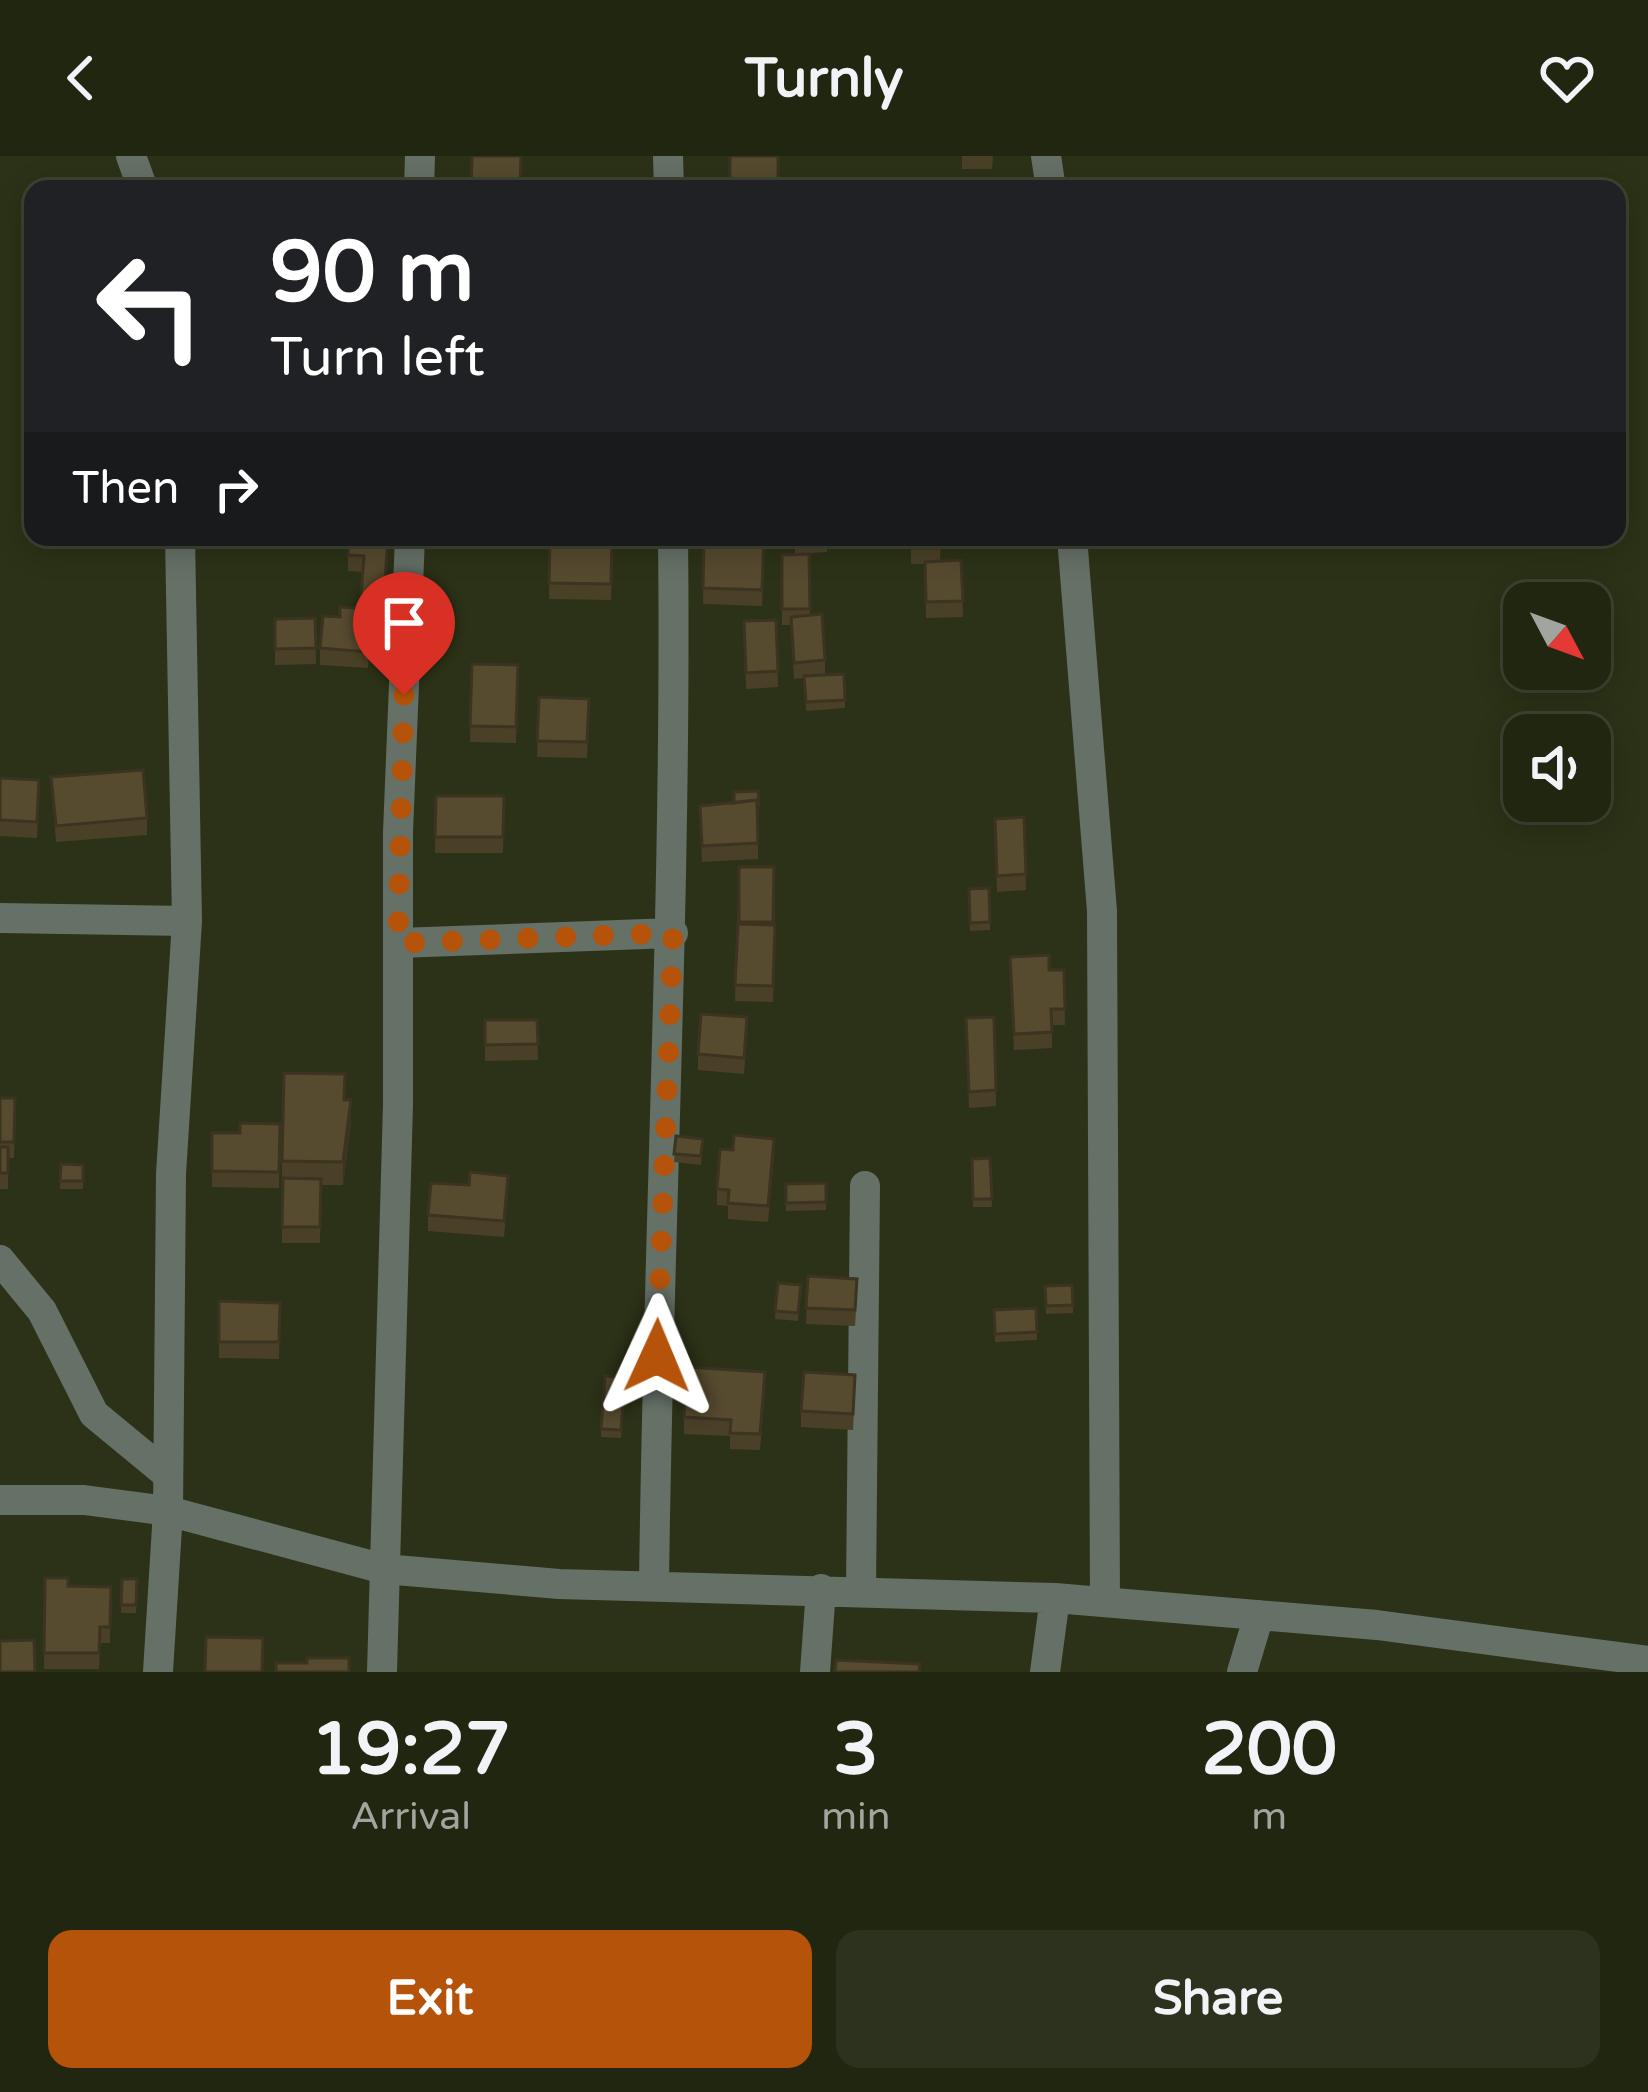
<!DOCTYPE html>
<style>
:root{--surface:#212611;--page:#2d321f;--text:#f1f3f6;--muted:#a2a59f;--line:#3e4331;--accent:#b45309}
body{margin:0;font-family:"Varela Round",sans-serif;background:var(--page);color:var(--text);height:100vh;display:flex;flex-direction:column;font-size:45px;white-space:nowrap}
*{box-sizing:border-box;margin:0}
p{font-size:39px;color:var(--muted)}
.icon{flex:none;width:66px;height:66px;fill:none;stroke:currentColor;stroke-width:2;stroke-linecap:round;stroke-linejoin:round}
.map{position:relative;height:1516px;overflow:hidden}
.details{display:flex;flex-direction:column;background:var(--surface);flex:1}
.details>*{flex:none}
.banner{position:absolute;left:24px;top:24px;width:1602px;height:366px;border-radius:24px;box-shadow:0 6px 30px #0003,0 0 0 3px var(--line);background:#202124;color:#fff;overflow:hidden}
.needle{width:78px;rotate:131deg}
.buttons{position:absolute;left:1503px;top:426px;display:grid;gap:24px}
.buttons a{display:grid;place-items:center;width:108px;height:108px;border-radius:24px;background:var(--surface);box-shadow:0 6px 30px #0003,0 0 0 3px var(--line);font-size:60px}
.pin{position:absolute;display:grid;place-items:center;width:102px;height:102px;color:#fff;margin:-123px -51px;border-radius:50% 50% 50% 0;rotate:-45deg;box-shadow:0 0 12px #0007}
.pin .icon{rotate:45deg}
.me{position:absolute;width:132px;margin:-66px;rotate:1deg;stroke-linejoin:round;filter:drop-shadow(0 0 9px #0008)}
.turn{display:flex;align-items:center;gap:42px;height:252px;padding:0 48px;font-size:54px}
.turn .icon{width:156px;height:156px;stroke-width:2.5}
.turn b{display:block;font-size:84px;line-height:102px}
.then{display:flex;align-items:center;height:114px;padding:0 48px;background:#0003;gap:24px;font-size:45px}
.eta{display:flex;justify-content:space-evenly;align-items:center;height:204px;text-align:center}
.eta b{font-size:72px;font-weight:800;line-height:84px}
.button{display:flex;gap:24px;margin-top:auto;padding:24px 48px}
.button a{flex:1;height:138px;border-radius:24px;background:var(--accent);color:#fff;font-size:48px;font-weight:800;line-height:138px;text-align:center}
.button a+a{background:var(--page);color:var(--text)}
header{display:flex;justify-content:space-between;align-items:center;height:156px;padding:0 48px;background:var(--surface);font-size:54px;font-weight:800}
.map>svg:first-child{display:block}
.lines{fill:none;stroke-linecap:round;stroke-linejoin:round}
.street{stroke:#657067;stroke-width:30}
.wall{fill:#4a4028}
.shaded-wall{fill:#3c3421}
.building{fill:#564a2f;stroke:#3c3421;stroke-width:3}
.route{stroke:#b45309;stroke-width:21;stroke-dasharray:0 37.8}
</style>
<header><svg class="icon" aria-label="back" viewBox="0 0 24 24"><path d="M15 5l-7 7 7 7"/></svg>Turnly<svg class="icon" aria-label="heart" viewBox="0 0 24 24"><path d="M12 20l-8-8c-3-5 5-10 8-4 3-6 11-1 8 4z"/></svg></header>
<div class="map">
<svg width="1648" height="1516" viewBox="0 0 1648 1516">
<rect width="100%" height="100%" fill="#2c3217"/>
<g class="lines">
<path class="street" d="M131,0L143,33
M668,0L669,33
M1046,0L1051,33
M419,33L420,0
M1072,381L1102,755L1105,1446
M0,762L187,765
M398,787L673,777
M0,1104L42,1155L94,1258L168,1319
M0,1344H84L168,1355L384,1413L559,1428L1055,1442L1377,1469L1648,1505
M654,1430C658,1080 677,731 673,381
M861,1435L865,1030
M158,1516L168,1355L171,1018L187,765L180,381
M382,1516L398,948V676L410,381
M815,1516L821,1433
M1045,1516L1055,1442
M1242,1516L1259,1459"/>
</g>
<path class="wall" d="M962,0H993L992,13H962Z
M388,381L384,455L371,454L368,512L320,509V492L340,461L361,452L363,416L348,415V399Z
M550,381H613L611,444L549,443Z
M704,381H764L762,450L703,448Z
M795,381H827V396L795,398Z
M911,381H941L940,405L961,404L963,461L926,462L925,408H911Z
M809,398L810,459L825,504V519L844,518L845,552L806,555L804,522L794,523L791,469H782V399Z
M315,462L316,508L275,509V463Z
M776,464L778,531L746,533L744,465Z
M472,508L518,509L516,587L470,586Z
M539,541L589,543L587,602L537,601Z
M51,621L147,662V679L56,686Z
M0,622L39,624L37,682L0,680Z
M758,635V703L702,706L700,650L734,647Z
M436,640H504L503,697H435Z
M1024,661L1026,734L997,736L995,663Z
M739,711H774L775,785L773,846L735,845Z
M969,733L990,766V774L970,775Z
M1010,801L1049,814H1064L1065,869H1052V892L1014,894Z
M994,861L996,950L969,952L966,862Z
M485,864H537L538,904L485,905Z
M747,877L744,918L698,914V898Z
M0,942H15L14,1002H8V1033H0Z
M345,944L351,968L343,1029H321L320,1087H282V1005Z
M280,968L279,1032L212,1031V977H240Z
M676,980L703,983L701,1009L674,1006Z
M774,999L768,1066L728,1063V1050L717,1049V1033Z
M990,1002L992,1051H973L972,1003Z
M61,1008L83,1009V1033H60Z
M826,1027V1054L786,1055V1028Z
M469,1029L508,1036L504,1081L428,1075V1059Z
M808,1120L857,1139L855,1170L806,1168Z
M778,1127L801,1129L798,1165L775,1163Z
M1072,1129L1073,1157L1046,1158L1045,1130Z
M219,1145L280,1147L279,1203L219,1202Z
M1036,1152L1037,1184L995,1186L994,1154Z
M625,1222L621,1282L601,1281V1273Z
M765,1232L760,1294L730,1293V1280L684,1278V1261Z
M855,1235L853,1274L801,1271V1255Z
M45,1422L68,1430L111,1431L110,1487H100L99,1513H44Z
M122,1423H137L136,1457H121Z"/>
<path class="shaded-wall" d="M351,944V968L343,1029V1006Z"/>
<path class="building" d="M472,0H521L520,33H471Z
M730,0H778V33H730Z
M349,381H388L384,439L361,438L364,400L348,399Z
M550,381H612L611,428L549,427Z
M704,381H764L762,434L703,432Z
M911,381H941L940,392H911Z
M809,398L810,453H782V399Z
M961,404L963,445L926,446L925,406Z
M340,451L371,453L368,496L320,492L323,460L340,461Z
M822,458L825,504L794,507L791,461Z
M315,462L316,492L275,493V463Z
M776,464L778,515L746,517L744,465Z
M472,508L518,509L516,571L470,570Z
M844,518L845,544L806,546L804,520Z
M539,541L589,543L587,586L537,585Z
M143,614L147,662L56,670L51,621Z
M0,622L39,624L37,666L0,664Z
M758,635L759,650H757V644L734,647V636Z
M436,640H504L503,681H435Z
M757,644L758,687L702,690L700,650Z
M1024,661L1026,718L997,720L995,663Z
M739,711H774L773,766H739Z
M989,732L990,766L970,767L969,733Z
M738,768L775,769L773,830L735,829Z
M1049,799V814H1064L1065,853H1051L1052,876L1014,878L1010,801Z
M701,858L747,861L744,902L698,898Z
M994,861L996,934L969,936L966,862Z
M485,864H537L538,888L485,889Z
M284,917L345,918L344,944H351L343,1006L282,1005Z
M0,942H15L14,986H0Z
M240,967L280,968L279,1016L212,1015V977H240Z
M734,979L774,983L768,1050L728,1047L729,1034L717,1033L720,993L733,994Z
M676,980L703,983L701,1000L674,998Z
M0,991H8V1017H0Z
M990,1002L992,1043H973L972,1003Z
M61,1008L83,1009V1025H60Z
M470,1016L508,1020L504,1065L428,1059L431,1027L469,1029Z
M283,1022L321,1023L320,1071H282Z
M826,1027V1046L786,1047V1028Z
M808,1120L857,1123L855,1154L806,1152Z
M778,1127L801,1129L798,1157L775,1155Z
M1072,1129L1073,1149L1046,1150L1045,1130Z
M219,1145L280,1147L279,1186H219Z
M1036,1152L1037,1176L995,1178L994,1154Z
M687,1211L765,1216L760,1278L730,1277L731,1264L684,1261Z
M804,1216L855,1219L853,1258L801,1255Z
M605,1220L625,1222L621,1274L601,1273Z
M45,1422H68V1430L111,1431L110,1471H100L99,1497H44Z
M122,1423H137L136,1449H121Z
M206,1481L263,1482L262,1516H205Z
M34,1484L35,1516H0V1485Z
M307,1502H349V1516H276V1507H307Z
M836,1504L920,1508L919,1516H835Z"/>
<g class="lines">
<path class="route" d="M404,539L398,787L673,777L657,1200"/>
</g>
</svg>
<div class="buttons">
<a><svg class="needle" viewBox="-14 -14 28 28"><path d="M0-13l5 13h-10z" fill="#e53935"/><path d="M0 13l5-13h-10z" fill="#a2a59f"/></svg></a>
<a><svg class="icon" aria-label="sound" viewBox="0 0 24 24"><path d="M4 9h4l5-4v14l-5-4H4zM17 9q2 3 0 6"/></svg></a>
</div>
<div class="pin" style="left:404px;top:539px;background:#d93025"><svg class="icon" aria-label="arrive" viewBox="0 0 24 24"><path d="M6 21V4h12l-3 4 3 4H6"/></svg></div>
<svg class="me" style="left:657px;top:1200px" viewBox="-20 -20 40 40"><path d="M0-17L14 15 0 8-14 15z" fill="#b45309" stroke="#fff" stroke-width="4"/></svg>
<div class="banner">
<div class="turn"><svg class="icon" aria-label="left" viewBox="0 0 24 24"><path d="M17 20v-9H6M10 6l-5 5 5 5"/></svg><div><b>90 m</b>Turn left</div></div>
<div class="then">Then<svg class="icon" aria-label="right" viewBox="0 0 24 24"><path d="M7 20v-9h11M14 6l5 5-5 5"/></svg></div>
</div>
</div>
<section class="details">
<div class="eta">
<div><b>19:27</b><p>Arrival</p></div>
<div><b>3</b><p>min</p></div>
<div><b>200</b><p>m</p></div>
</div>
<div class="button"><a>Exit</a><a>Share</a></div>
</section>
